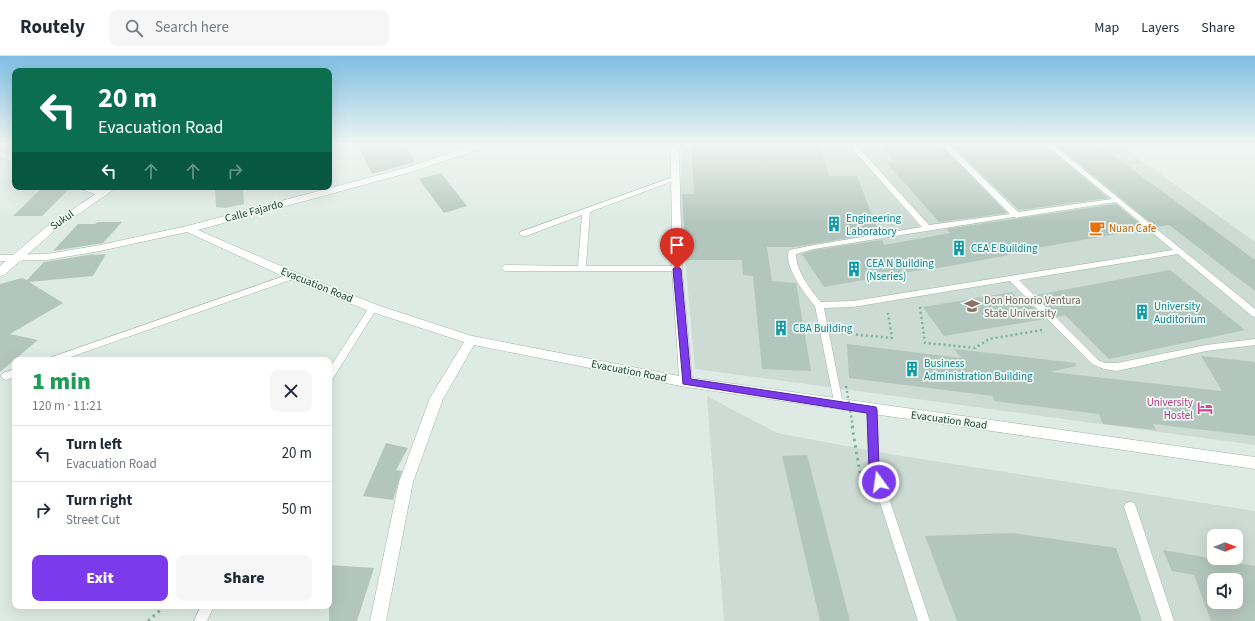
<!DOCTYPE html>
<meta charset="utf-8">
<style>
:root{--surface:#fff;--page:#f6f6f7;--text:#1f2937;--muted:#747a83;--line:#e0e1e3;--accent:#7c3aed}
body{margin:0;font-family:"Source Sans 3",sans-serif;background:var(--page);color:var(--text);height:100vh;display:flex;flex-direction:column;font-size:15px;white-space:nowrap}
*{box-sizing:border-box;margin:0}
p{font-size:13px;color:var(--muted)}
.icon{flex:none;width:22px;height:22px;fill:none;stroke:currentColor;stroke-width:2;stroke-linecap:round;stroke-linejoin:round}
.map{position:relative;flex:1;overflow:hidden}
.details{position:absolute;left:12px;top:301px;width:320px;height:252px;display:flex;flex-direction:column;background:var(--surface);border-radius:8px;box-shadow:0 4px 16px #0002}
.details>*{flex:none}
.hud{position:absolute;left:12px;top:12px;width:320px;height:122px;border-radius:8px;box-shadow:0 4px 16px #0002;background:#0b6e4f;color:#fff;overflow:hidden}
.needle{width:26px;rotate:90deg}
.fabs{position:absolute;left:1207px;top:473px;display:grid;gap:8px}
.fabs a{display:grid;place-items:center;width:36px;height:36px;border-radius:8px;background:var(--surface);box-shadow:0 4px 16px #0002;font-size:20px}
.pin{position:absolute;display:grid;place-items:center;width:34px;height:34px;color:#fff;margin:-41px -17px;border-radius:50% 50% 50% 0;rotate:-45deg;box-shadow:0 0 4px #0007}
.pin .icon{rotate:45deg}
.me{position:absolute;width:44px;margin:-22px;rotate:346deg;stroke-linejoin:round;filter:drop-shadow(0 0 3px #0008)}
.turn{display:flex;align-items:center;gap:14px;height:84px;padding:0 20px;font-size:18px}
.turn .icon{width:52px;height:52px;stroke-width:2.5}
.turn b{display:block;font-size:28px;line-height:34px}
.lanes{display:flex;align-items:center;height:38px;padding:0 20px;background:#0003;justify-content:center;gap:20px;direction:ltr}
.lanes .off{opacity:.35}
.round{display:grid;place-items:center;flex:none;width:42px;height:42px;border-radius:8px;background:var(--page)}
.headline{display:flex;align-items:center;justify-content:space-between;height:68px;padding:0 20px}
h1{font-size:24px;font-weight:800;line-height:30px;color:#1e9e55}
.cta{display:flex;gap:8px;margin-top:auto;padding:8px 20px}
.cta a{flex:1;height:46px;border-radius:8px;background:var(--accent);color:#fff;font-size:16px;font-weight:800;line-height:46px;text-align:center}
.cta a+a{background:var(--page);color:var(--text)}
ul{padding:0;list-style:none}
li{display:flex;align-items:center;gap:12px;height:56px;padding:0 20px;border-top:1px solid var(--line)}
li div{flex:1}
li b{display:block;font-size:15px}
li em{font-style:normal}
header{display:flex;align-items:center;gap:24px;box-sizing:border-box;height:56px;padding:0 20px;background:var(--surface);border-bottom:1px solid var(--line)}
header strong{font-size:19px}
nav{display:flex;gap:22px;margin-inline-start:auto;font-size:14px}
.search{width:280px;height:36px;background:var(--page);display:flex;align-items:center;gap:10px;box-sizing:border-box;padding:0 14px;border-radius:8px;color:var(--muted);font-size:15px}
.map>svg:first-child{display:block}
.built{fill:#ccdbd4;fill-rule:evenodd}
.building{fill:#b3c6be;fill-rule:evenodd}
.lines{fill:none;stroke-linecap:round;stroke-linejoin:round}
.lane-casing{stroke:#a0b3ac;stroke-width:1}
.street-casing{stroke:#a0b3ac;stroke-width:1}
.secondary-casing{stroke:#9bb8ad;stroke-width:1}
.path-far1{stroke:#7bb39f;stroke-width:2.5;stroke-dasharray:2 3;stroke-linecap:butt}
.path{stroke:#7bb39f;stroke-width:3;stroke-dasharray:2.5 4;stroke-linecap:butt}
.lane{fill:#fff;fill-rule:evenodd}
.street{fill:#fff;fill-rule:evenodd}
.secondary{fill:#fff;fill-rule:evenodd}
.path-bridge-far1{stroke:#7bb39f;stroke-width:2.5;stroke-dasharray:2 3;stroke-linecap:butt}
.path-bridge{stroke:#7bb39f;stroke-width:3;stroke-dasharray:2.5 4;stroke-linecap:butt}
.route{fill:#7c3aed;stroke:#51269a}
.labels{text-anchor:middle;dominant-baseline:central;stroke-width:3.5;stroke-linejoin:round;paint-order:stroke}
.street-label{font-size:11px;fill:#1d3d33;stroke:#eef8f3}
.culture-label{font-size:11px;fill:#0d838f;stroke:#eef8f3;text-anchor:start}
.food-label{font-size:11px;fill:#c56008;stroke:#eef8f3;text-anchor:start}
.education-label{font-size:11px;fill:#785e54;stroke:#eef8f3;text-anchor:start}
.hotel-label{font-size:11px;fill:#b23c85;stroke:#eef8f3;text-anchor:end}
</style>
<header>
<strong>Routely</strong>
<div class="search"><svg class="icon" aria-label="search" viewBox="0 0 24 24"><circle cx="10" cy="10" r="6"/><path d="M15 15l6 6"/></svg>Search here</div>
<nav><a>Map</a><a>Layers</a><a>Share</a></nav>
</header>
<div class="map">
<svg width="1255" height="565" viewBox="0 0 1255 565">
<rect width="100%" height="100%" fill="#deebe5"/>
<path class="built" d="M687,88H1118L1255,186V389L695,313L681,158V100Z
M707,340L777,377L889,398L1255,455V565H724ZM1214,480H1236V502H1214ZM1214,524H1236V546H1214Z"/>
<path class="building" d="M357,88H404L415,106L372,118Z
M691,88H820L829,120H857L879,177L794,191H767L772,225L796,227L811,315L762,313L753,220L743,219L742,204H684L683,183H685L682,138H694Z
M879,88H940L1007,157L939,166L887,107L895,106Z
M950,88H1044L1108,142L1019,154Z
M1055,88H1098L1255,204V235L1169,169L1156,171Z
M441,117L452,131L467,150L444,157L419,123Z
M43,131H71L42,160H13Z
M215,131H243L244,148L225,152L216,151Z
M1116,148L1146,173L1007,197L1009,199L933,213L932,212L824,231L802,198L814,194L882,184L884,189L950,177L946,173Z
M98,166H122L103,187L53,195L78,168H95Z
M94,198L93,199L106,198L93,220L29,226L63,247L10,278L38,284L0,316V228L22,222L27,224L44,206Z
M1170,214L1245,274L1109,303L1065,259L1057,261L1036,239Z
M1012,236L1018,243L1024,242L1045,263L944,280L923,251Z
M847,288L961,302L954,293L1076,307V310L1051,316L1222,335L1201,300L1255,306V380L1153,368L1156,374L1103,368L1099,358L994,345L993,340L849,322Z
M386,387L408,392L396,414L402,415L393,444L363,440Z
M807,399L850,565H820L782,400Z
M1012,477L1116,492L1142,565H957L925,480Z
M1163,494L1255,510V565H1211L1194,519L1172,515ZM1214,524H1236V546H1214Z
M329,509L374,512L357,565H329Z"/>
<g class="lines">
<g class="lane-casing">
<path id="lane" d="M848,88H855L929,169L1010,158L941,88H948L1018,156L1112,143L1045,88H1052L1255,253V261L1252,260L1178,198L1019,224L1098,304L1105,307H1117L1206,289L1255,283V289L1206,295L1117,315L1104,313L1092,308L1010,225L853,251L824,252L843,348L841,351L838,352L835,351L815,250C805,238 783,210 789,194L814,189L922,171ZM1116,146L1173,194L853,245L821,246C810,233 796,215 796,198L814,193L1014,161L1017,162L1020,161Z
M676,120L678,121V123L590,156L586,210H677L680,211L681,213L680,215H505L501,212L505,209L578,210L582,159L526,180H523L519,178L520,176Z
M293,217L297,220L296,222L62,304H47L49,302Z
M373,249L377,252L332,324L329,325V313L370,250Z
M15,313V321L6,324L3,323L1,320L3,317Z
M872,349L875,350L877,353L879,412L930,565H918L869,412L867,353L869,350Z
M1130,446L1134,447L1136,451L1174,565H1162L1124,451L1126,447Z
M201,550H214L207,565H194Z"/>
</g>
<g class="street-casing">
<path id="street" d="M478,88H491L490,90L411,116L198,174L297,217L377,249L472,280L679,320L672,213L671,92L673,88H682L679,92L682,213L692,322L1255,401V413L686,331L474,289L443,343L413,426L386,565H370L399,426L430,342L464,286L369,255L289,223L187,176L100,195L47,204L0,205V199L47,198L100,189L187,170L405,112Z
M0,95L15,101V107L0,101Z
M79,131C89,131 101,131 108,138L103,141L81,133Z"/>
</g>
<g class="secondary-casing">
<path id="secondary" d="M106,131H117L53,176L4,219L0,220V210L45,172Z"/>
</g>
<path class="path-far1" d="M920,251L925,287L975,292L989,283L1042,274
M841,277L892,282L888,257"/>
<path class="path" d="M148,565L165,550"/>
<use href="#lane" class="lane"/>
<use href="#street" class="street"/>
<use href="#secondary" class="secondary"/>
<path class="path-bridge-far1" d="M846,330L853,371"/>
<path class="path-bridge" d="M852,370L863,435"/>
</g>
<linearGradient id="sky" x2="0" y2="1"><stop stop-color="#7ebee2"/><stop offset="0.53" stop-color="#f0f6f3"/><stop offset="1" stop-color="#f0f6f3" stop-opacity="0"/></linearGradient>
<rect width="1255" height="167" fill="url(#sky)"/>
<path class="route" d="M677,210L681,213L691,323L876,351L877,354L879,412L884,426L882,430L879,431L875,430L869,412L867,357L683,328L673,213Z"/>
<defs>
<g id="building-bare" transform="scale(1.2)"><path d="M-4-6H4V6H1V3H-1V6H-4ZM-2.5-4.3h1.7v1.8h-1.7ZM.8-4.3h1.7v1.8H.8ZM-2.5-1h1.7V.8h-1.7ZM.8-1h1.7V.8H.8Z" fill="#0f9aa8" stroke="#eef8f3" stroke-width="2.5" paint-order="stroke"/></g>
<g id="cafe-bare" transform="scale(1.2)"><path d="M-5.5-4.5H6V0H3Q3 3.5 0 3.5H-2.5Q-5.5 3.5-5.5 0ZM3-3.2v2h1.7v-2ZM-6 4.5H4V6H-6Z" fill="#e8710a" stroke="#eef8f3" stroke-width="2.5" paint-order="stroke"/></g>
<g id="university-bare" transform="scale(1.2)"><path d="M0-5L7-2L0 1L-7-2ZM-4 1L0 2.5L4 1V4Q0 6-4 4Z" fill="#8d6e63" stroke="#eef8f3" stroke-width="2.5" paint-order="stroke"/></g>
<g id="hotel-bare" transform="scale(1.2)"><path d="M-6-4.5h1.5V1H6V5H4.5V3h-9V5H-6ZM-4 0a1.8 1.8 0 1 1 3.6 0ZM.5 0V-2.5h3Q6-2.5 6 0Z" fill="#d1479c" stroke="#eef8f3" stroke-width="2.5" paint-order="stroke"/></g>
</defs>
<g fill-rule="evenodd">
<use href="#building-bare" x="834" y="168"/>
<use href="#cafe-bare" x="1097" y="172"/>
<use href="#building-bare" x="959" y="192"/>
<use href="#building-bare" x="854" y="213"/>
<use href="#university-bare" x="972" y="250"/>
<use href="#building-bare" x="1142" y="256"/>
<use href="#building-bare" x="781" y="272"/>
<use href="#building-bare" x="912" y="313"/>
<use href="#hotel-bare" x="1205" y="352"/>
</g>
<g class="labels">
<g class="street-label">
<text transform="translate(254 155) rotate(-15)">Calle Fajardo</text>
<text transform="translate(62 164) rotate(-35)">Sukul</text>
<text transform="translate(317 229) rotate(22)">Evacuation Road</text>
<text transform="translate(629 315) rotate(11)">Evacuation Road</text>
<text transform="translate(949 364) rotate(8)">Evacuation Road</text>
</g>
<g class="culture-label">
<text x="846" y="162">Engineering<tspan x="846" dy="13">Laboratory</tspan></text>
<text x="971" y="192">CEA E Building</text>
<text x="866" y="207">CEA N Building<tspan x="866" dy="13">(Nseries)</tspan></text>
<text x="1154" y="250">University<tspan x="1154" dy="13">Auditorium</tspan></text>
<text x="793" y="272">CBA Building</text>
<text x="924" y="307">Business<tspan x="924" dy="13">Administration Building</tspan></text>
</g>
<g class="food-label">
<text x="1109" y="172">Nuan Cafe</text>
</g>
<g class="education-label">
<text x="984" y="244">Don Honorio Ventura<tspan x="984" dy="13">State University</tspan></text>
</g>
<g class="hotel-label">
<text x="1193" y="346">University<tspan x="1193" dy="13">Hostel</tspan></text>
</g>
</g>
</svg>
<div class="fabs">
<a><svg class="needle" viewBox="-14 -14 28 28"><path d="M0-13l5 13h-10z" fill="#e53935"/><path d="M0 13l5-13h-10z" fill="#747a83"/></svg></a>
<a><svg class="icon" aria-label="sound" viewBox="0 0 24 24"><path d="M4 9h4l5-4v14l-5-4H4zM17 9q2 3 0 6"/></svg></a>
</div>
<div class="pin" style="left:677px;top:213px;background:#d93025"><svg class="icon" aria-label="arrive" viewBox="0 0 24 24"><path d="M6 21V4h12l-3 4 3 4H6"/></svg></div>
<svg class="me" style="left:879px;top:426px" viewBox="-20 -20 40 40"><circle r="17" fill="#7c3aed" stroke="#fff" stroke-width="3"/><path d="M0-11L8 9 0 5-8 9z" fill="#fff"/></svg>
<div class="hud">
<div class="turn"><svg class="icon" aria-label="left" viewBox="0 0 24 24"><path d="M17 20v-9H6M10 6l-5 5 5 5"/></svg><div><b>20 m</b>Evacuation Road</div></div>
<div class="lanes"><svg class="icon" aria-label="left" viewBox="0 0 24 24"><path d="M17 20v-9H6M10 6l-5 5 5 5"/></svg><svg class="icon off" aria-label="ahead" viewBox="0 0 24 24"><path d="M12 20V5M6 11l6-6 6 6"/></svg><svg class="icon off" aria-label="ahead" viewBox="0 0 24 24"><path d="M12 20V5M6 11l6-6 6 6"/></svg><svg class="icon off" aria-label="right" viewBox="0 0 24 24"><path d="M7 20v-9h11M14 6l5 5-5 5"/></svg></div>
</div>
<section class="details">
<div class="headline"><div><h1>1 min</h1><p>120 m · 11:21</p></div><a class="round"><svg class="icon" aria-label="close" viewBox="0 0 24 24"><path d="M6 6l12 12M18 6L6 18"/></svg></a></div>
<ul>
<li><svg class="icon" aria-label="left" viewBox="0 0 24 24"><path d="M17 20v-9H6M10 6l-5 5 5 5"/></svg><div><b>Turn left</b><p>Evacuation Road</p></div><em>20 m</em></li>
<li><svg class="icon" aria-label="right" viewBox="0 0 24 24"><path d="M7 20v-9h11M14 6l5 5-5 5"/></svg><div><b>Turn right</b><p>Street Cut</p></div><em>50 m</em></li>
</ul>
<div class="cta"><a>Exit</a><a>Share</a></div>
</section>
</div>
